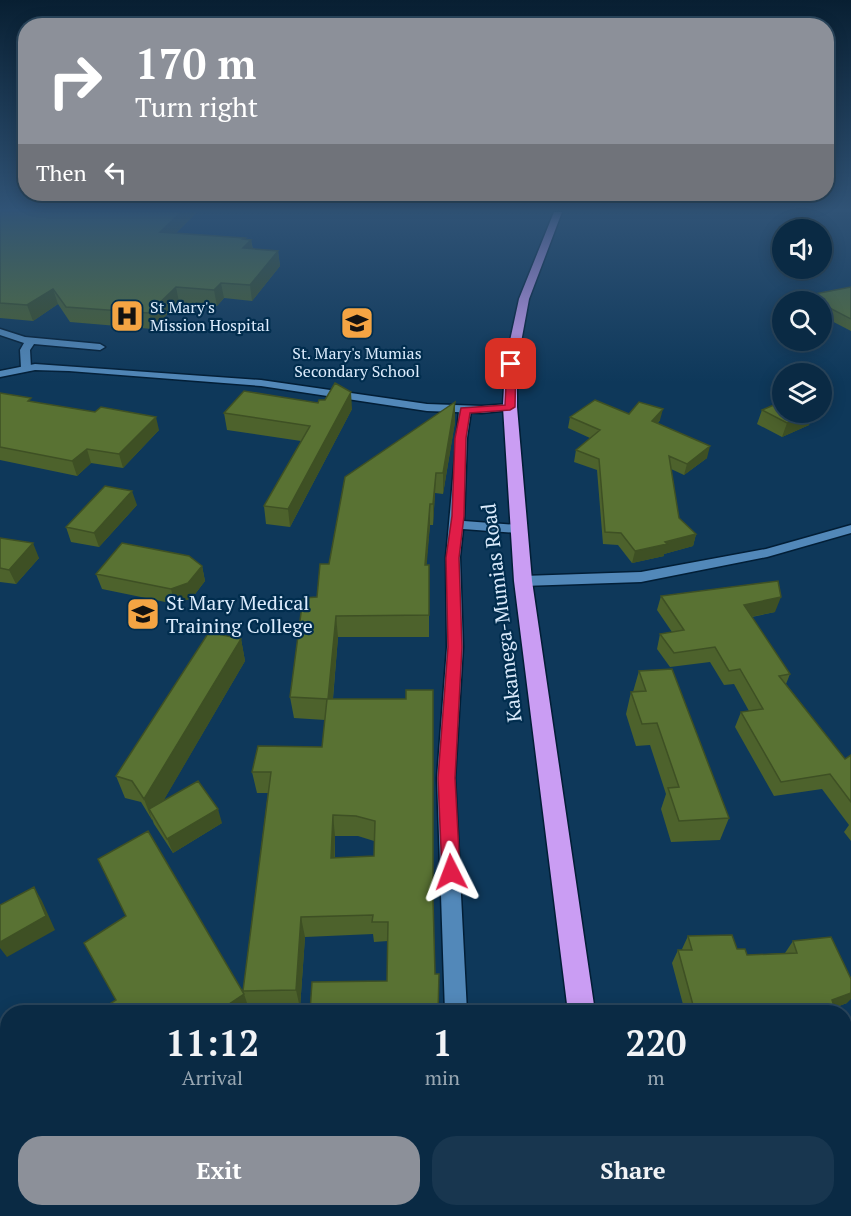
<!DOCTYPE html>
<style>
:root{--surface:#0a2a44;--page:#18364f;--text:#f1f3f6;--muted:#99a7b2;--line:#2a465d;--accent:#8c9099}
body{margin:0;font-family:"PT Serif",serif;background:var(--page);color:var(--text);height:100vh;display:flex;flex-direction:column;font-size:22px;white-space:nowrap}
*{box-sizing:border-box;margin:0}
p{font-size:20px;color:var(--muted)}
.icon{flex:none;width:33px;height:33px;fill:none;stroke:currentColor;stroke-width:2;stroke-linecap:round;stroke-linejoin:round}
.map{position:relative;flex:1;overflow:hidden}
.details{position:absolute;left:0px;top:1005px;width:852px;height:212px;display:flex;flex-direction:column;background:var(--surface);border-radius:24px 24px 0 0;box-shadow:0 3px 15px #0003,0 0 0 2px var(--line)}
.details>*{flex:none}
.hud{position:absolute;left:18px;top:18px;width:816px;height:183px;border-radius:24px;box-shadow:0 3px 15px #0003,0 0 0 2px var(--line);background:#8c9099;color:#fff;overflow:hidden}
.controls{position:absolute;left:772px;top:219px;display:grid;gap:12px}
.controls a{display:grid;place-items:center;width:60px;height:60px;border-radius:50%;background:var(--surface);box-shadow:0 3px 15px #0003,0 0 0 2px var(--line);font-size:30px}
.pin{position:absolute;display:grid;place-items:center;width:51px;height:51px;color:#fff;margin:-26px;border-radius:12px;box-shadow:0 3px 9px #0006}
.me{position:absolute;width:66px;margin:-33px;rotate:357deg;stroke-linejoin:round;filter:drop-shadow(0 0 4px #0008)}
.turn{display:flex;align-items:center;gap:21px;height:126px;padding:0 18px;font-size:27px}
.turn .icon{width:78px;height:78px;stroke-width:2.5}
.turn b{display:block;font-size:42px;line-height:51px}
.then{display:flex;align-items:center;height:57px;padding:0 18px;background:#0003;gap:12px;font-size:22px}
.eta{display:flex;justify-content:space-evenly;align-items:center;height:102px;text-align:center}
.eta b{font-size:36px;font-weight:700;line-height:42px}
.button{display:flex;gap:12px;margin-top:auto;padding:12px 18px}
.button a{flex:1;height:69px;border-radius:24px;background:var(--accent);color:#fff;font-size:24px;font-weight:700;line-height:69px;text-align:center}
.button a+a{background:var(--page);color:var(--text)}
.map>svg:first-child{display:block}
.lines{fill:none;stroke-linecap:round;stroke-linejoin:round}
.lane-casing{stroke:#021e36;stroke-width:3}
.street-casing{stroke:#021e36;stroke-width:3}
.highway-casing{stroke:#021e36;stroke-width:3}
.lane{fill:#5288b9;fill-rule:evenodd}
.street{fill:#5288b9;fill-rule:evenodd}
.highway{fill:#ca9df3;fill-rule:evenodd}
.wall{fill:#4d622c;fill-rule:evenodd}
.shaded-wall{fill:#3e5024}
.building{fill:#597233;stroke:#3e5024;stroke-width:1.5;fill-rule:evenodd}
.route{fill:#e11d48;stroke:#92132f;stroke-width:1.5}
.labels{text-anchor:middle;dominant-baseline:central;stroke-width:4.5;stroke-linejoin:round;paint-order:stroke}
.far-poi-label{font-size:16px;fill:#dbebfc;stroke:#012d4e;text-anchor:start}
.poi-label{font-size:20px;fill:#dbebfc;stroke:#012d4e;text-anchor:start}
.street-label{font-size:20px;fill:#dbebfc;stroke:#012d4e}
</style>
<div class="map">
<svg width="851" height="1216" viewBox="0 0 851 1216">
<rect width="100%" height="100%" fill="#0e385a"/>
<g class="lines">
<g class="lane-casing">
<path id="lane" d="M0,329L25,337L100,344L105,347L100,350L34,344L30,350L31,368L26,371L21,368L20,350L24,343L0,335Z
M465,408L471,411L467,438L464,521L518,525L525,529L518,533L463,529L460,557L463,647L455,778L467,1012H445L437,778L447,647L446,557L459,411Z
M451,1209H477V1216H451Z"/>
</g>
<g class="street-casing">
<path id="street" d="M35,364L261,380L427,404L482,406L510,404L516,407L510,410L482,413L427,411L261,386L69,371L35,370L0,377V371Z
M851,525V533L767,557L641,582L523,586L516,581L523,576L641,572L766,549Z"/>
</g>
<g class="highway-casing">
<path id="highway" d="M554,212H562L529,299L517,364V407L532,581L595,1012H568L514,581L503,407L505,364L519,299Z
M592,1209H624V1216H592Z"/>
</g>
<use href="#lane" class="lane"/>
<use href="#street" class="street"/>
<use href="#highway" class="highway"/>
</g>
<path class="wall" d="M0,212H197L176,233L245,238V239L251,240L253,249L278,251L280,266L252,301L224,298L217,306L179,302L153,329L70,322L58,304L33,321L0,318Z
M851,287V331L822,316V302H803L804,296Z
M0,393L32,402L159,430L123,468L91,463L77,476L0,460Z
M455,402V422L443,494L435,493L433,525H430L426,565L429,615V637H338L333,699H406L433,690L387,981L388,941L374,942L373,934L305,937L300,1008L249,1009L244,1012V994L243,991L268,793H257L252,772L322,747L325,720L294,718L290,697L317,597L329,564ZM335,836H358L374,841V856L335,858Z
M352,409L290,527L266,524L264,506L301,441L227,430L224,413Z
M762,410L783,412H813L809,425L782,437L757,424Z
M629,414L660,420L658,423L707,458L684,475L671,469L679,518L696,534L693,546L664,554V556L632,563L618,545L603,544L597,470L574,462L576,450L590,438L568,428L570,417Z
M137,505L99,547L71,542L66,527Z
M0,538L39,558L16,584L0,582Z
M202,566L205,581L192,598L175,604L102,589L96,574Z
M661,596L775,612L752,617L790,674L786,684L845,759L851,755V841L844,832L849,825L822,789L774,796L735,727L741,712L749,711L734,684L724,685L710,662L670,667L657,649L660,634L672,632L657,610Z
M241,639L245,661L163,801L222,823L173,853L154,824L152,819V820L141,802L125,798L116,776Z
M639,671L729,818L720,840L671,842L661,809L666,794L650,745L636,746L626,714L631,692H633Z
M688,936L737,949L747,955L785,953L793,941L847,1003L834,1008L836,1012H685L672,963L678,950H683L682,949Z
M851,1025V1062H844V1026Z
M8,1071V1157L0,1150V1076Z
M246,1209H436L435,1216H363L247,1211Z
M742,1209H829L831,1216H743Z"/>
<path class="shaded-wall" d="M181,212H197L163,246L160,232Z
M245,238L246,246L251,240L253,254L246,263L243,239Z
M278,251L280,266L252,301L250,285Z
M221,283L224,298L217,306L214,290Z
M176,287L179,302L153,329L149,313Z
M53,289L58,304L33,321L27,305Z
M351,392L352,409L290,527L288,509Z
M455,402V422L443,494V473Z
M663,409L660,420L650,432L652,421Z
M811,412H813L809,425L782,437L787,423Z
M156,417L159,430L123,468L119,454Z
M710,446L707,458L684,475L687,464Z
M87,449L91,463L77,476L72,461Z
M436,473L435,493L433,525V504Z
M132,491L137,505L99,547L94,533Z
M430,504V525L425,586V565Z
M696,534L693,546L664,554V556L632,563L635,551Z
M33,543L39,558L16,584L9,570Z
M202,566L205,581L192,598L175,604L171,589Z
M781,597L775,612L739,619L744,605Z
M336,616L338,637L331,720L328,699Z
M241,639L245,661L154,817L149,809L152,820L144,799Z
M218,809L222,823L173,853L167,839Z
M333,815L335,836L334,878L331,858Z
M34,887L42,901L55,930L7,957L0,948V942Z
M301,917L305,937L300,1008L296,990Z
M851,993V999L847,1003L822,1012L832,1000Z
M244,994L249,1009L244,1012H217Z
M73,1209H103L85,1216H73Z"/>
<path class="building" d="M0,212H181L160,232L245,238L243,239L251,240L243,248L278,251L250,285L221,283L214,290L176,287L149,313L66,307L53,289L27,305L0,303Z
M851,287V319L822,304V302H816L804,296Z
M335,383L351,392L288,509L264,506L310,426L224,413L244,391L318,403L319,400H325Z
M0,393L31,398L28,401L95,412L101,407L156,417L119,454L87,449L72,461L0,447Z
M595,400L629,414L639,402L663,409L652,421L710,446L687,464L669,456L679,518L696,534L665,542L667,544L635,551L621,533L605,532L599,459L576,450L600,430L570,417Z
M783,401V412H811L787,423L762,410Z
M455,402L443,473H436L433,504H430L425,565H429V615L336,616L328,699H406V690H433V900L435,974H439L438,1012H310L312,982L387,981L388,922H372L373,915L301,917L296,990L243,991L271,772H252L258,746L322,747L327,699L290,697L303,598L317,597L320,564H329L345,477ZM333,815L356,816L375,821L374,856L331,858Z
M105,486L132,491L94,533L66,527Z
M0,538L33,543L9,570L0,568Z
M122,543L189,556L202,566L188,583L171,589L96,574Z
M778,581L781,597L744,605L790,674L779,676L845,759L851,755V802L830,774L781,782L741,712L763,709L740,669L729,671L715,647L674,653L660,634L684,630L661,596Z
M209,632L241,639L144,799L132,781L116,776Z
M672,669L729,818L679,821L668,788L679,787L657,723L642,724L631,692L646,691L639,671Z
M198,781L218,809L167,839L149,809Z
M148,831L244,994L217,1012H97L116,1000L84,943L126,916L98,859Z
M34,887L46,916L0,942V905Z
M732,935L737,949H745L747,955L797,953L793,941L831,937L851,979V993L832,1000L836,1012H710L708,1005H693L678,950H692L688,936Z
M851,1025V1051L844,1052V1026Z
M8,1071V1147H0V1076Z
M38,1209H73V1216H38Z
M370,1209H436L435,1216H370Z
M752,1209H829L831,1216H754Z"/>
<linearGradient id="sky" x2="0" y2="1"><stop stop-color="#081f32"/><stop offset="0.55" stop-color="#305376"/><stop offset="1" stop-color="#305376" stop-opacity="0"/></linearGradient>
<rect width="851" height="382" fill="url(#sky)"/>
<path class="route" d="M511,361L516,364L515,407L510,410L470,413L466,438L464,516L459,558L462,647L455,778L460,872L457,878L451,880L444,878L442,872L438,778L448,647L446,558L452,516L455,438L461,408L505,405L507,364Z"/>
<defs>
<g id="hospital-square" transform="scale(1.725)"><rect x="-9" y="-9" width="18" height="18" rx="4" fill="#f4a443" stroke="#012d4e"/><path d="M-5-5h3v3.5h4V-5h3V5h-3V1.5h-4V5h-3Z" fill="#111"/></g>
<g id="school-square" transform="scale(1.725)"><rect x="-9" y="-9" width="18" height="18" rx="4" fill="#f4a443" stroke="#012d4e"/><path d="M0-5L7-2L0 1L-7-2ZM-4 1L0 2.5L4 1V4Q0 6-4 4Z" fill="#111"/></g>
<g id="university-square" transform="scale(1.725)"><rect x="-9" y="-9" width="18" height="18" rx="4" fill="#f4a443" stroke="#012d4e"/><path d="M0-5L7-2L0 1L-7-2ZM-4 1L0 2.5L4 1V4Q0 6-4 4Z" fill="#111"/></g>
</defs>
<g fill-rule="evenodd">
<use href="#hospital-square" x="127" y="316"/>
<use href="#school-square" x="357" y="323"/>
<use href="#university-square" x="143" y="614"/>
</g>
<g class="labels">
<g class="far-poi-label">
<text x="150" y="307">St Mary's<tspan x="150" dy="18">Mission Hospital</tspan></text>
<text x="357" y="353" text-anchor="middle">St. Mary's Mumias<tspan x="357" dy="18">Secondary School</tspan></text>
</g>
<g class="poi-label">
<text x="166" y="602">St Mary Medical<tspan x="166" dy="23">Training College</tspan></text>
</g>
<g class="street-label">
<text transform="translate(501 613) rotate(-97)">Kakamega-Mumias Road</text>
</g>
</g>
</svg>
<div class="controls">
<a><svg class="icon" aria-label="sound" viewBox="0 0 24 24"><path d="M4 9h4l5-4v14l-5-4H4zM17 9q2 3 0 6"/></svg></a>
<a><svg class="icon" aria-label="search" viewBox="0 0 24 24"><circle cx="10" cy="10" r="6"/><path d="M15 15l6 6"/></svg></a>
<a><svg class="icon" aria-label="layers" viewBox="0 0 24 24"><path d="M12 4l9 5-9 5-9-5zM3 14l9 5 9-5"/></svg></a>
</div>
<div class="pin" style="left:511px;top:364px;background:#d93025"><svg class="icon" aria-label="arrive" viewBox="0 0 24 24"><path d="M6 21V4h12l-3 4 3 4H6"/></svg></div>
<svg class="me" style="left:451px;top:872px" viewBox="-20 -20 40 40"><path d="M0-17L14 15 0 8-14 15z" fill="#e11d48" stroke="#fff" stroke-width="4"/></svg>
<div class="hud">
<div class="turn"><svg class="icon" aria-label="right" viewBox="0 0 24 24"><path d="M7 20v-9h11M14 6l5 5-5 5"/></svg><div><b>170 m</b>Turn right</div></div>
<div class="then">Then<svg class="icon" aria-label="left" viewBox="0 0 24 24"><path d="M17 20v-9H6M10 6l-5 5 5 5"/></svg></div>
</div>
<section class="details">
<div class="eta">
<div><b>11:12</b><p>Arrival</p></div>
<div><b>1</b><p>min</p></div>
<div><b>220</b><p>m</p></div>
</div>
<div class="button"><a>Exit</a><a>Share</a></div>
</section>
</div>
